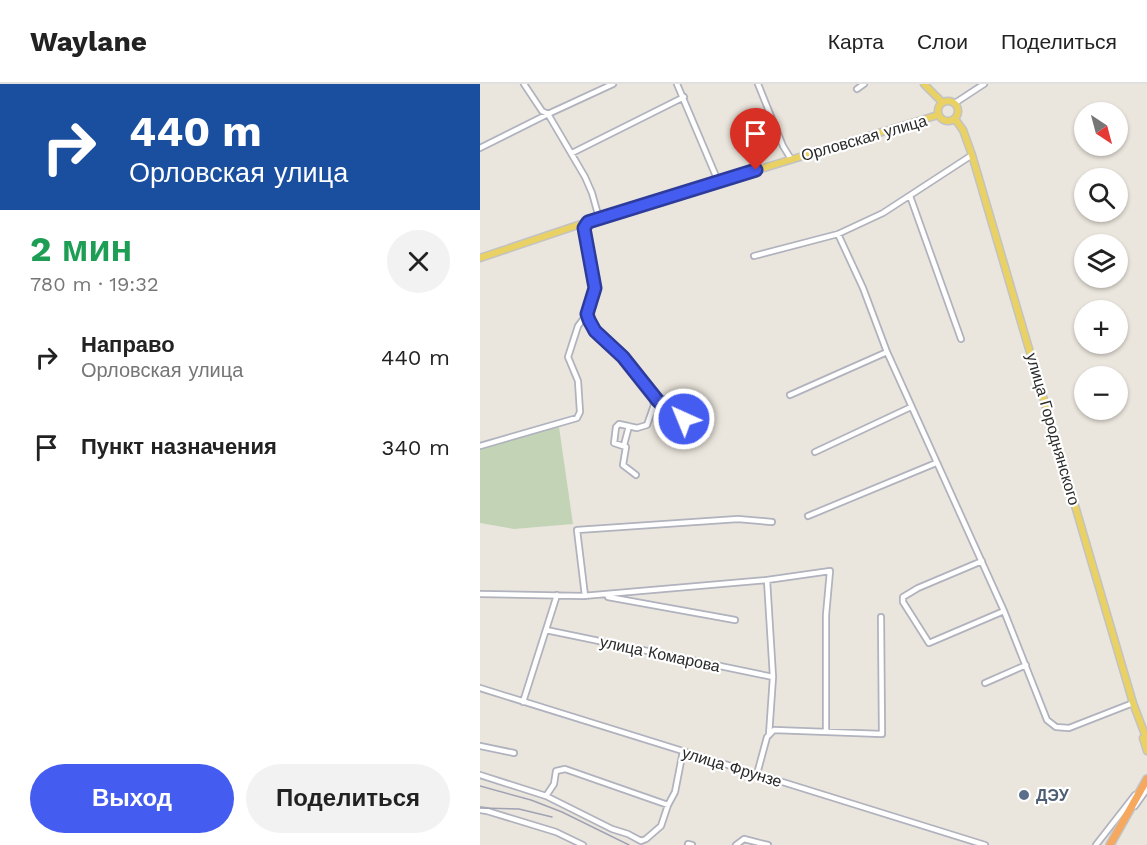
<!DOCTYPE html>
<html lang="ru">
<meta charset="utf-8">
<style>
:root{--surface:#fff;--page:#f2f2f2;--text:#222;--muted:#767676;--line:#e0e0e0;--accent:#455cf0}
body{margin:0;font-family:"Work Sans",sans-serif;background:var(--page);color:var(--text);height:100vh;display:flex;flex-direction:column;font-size:22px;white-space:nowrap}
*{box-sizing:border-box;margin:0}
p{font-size:20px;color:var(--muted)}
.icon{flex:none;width:33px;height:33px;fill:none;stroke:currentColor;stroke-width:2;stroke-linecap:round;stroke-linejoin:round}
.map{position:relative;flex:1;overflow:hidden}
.sheet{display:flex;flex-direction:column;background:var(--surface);width:480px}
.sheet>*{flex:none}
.guide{background:#1a4fa0;color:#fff;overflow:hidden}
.needle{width:39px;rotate:144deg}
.controls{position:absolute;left:594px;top:18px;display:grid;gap:12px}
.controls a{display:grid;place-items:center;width:54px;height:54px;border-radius:50%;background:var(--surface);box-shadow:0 2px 4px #0004;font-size:30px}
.pin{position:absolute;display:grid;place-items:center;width:51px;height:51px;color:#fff;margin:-62px -26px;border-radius:50% 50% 50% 0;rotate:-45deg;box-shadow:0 0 6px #0007}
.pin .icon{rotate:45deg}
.me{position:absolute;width:66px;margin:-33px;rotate:316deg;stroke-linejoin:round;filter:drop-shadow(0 0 4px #0008)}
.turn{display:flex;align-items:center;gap:21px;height:126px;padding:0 30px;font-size:27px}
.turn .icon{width:78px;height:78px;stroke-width:2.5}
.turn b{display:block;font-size:42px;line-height:51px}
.round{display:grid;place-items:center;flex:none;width:63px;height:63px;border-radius:32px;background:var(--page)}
.head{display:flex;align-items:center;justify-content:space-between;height:102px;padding:0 30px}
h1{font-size:36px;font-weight:700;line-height:45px;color:#1e9e55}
.action{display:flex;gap:12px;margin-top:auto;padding:12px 30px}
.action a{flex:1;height:69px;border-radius:36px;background:var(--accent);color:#fff;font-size:24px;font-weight:700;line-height:69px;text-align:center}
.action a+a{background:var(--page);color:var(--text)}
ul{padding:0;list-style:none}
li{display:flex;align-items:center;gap:18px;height:90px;padding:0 30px}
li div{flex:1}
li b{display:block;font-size:22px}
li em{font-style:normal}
header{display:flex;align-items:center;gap:36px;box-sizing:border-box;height:84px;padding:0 30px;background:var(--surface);border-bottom:2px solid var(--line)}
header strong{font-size:28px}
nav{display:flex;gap:33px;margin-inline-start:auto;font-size:21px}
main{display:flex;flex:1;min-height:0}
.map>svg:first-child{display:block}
.cemetery{fill:#c2d4b5}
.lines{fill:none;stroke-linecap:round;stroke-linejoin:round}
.minor-casing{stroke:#b0b2bd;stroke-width:8}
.major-casing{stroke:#c3c3c3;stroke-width:9}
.highway-casing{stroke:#c3c3c3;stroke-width:10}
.minor{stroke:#fff;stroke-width:4.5}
.major{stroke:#e9d164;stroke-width:6}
.highway{stroke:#f5a85e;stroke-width:7}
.rail{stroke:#a0a2b3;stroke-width:1.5}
.route-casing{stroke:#2d3c9c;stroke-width:15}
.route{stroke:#455cf0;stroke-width:10}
.service-dot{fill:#5c6f8a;stroke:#fff;stroke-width:2}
.labels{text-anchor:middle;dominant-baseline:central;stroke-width:4.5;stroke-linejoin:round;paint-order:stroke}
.street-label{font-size:16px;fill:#2a2a2a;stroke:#fff}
.service-label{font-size:16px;font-weight:bold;fill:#4e5e75;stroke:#fff;text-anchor:start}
</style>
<header>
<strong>Waylane</strong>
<nav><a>Карта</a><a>Слои</a><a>Поделиться</a></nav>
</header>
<main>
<section class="sheet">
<div class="guide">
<div class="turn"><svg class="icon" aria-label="right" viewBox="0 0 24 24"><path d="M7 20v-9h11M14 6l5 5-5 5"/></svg><div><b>440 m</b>Орловская улица</div></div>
</div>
<div class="head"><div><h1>2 мин</h1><p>780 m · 19:32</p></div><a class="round"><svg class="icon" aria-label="close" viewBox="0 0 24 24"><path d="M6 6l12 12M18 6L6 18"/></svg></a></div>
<ul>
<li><svg class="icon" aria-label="right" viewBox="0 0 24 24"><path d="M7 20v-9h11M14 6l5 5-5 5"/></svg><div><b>Направо</b><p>Орловская улица</p></div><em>440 m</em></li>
<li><svg class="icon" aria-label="arrive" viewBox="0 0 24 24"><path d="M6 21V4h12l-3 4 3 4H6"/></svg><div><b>Пункт назначения</b></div><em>340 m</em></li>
</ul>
<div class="action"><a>Выход</a><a>Поделиться</a></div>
</section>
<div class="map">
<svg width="667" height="761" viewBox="0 0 667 761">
<rect width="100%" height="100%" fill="#ebe6dd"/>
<path class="cemetery" d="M79,343L93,440L34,445L0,439V363Z"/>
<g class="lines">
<g class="minor-casing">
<path id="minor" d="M44,0L62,27L68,30L105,93L112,109L119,134
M197,0L238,97
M278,0L303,62L311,75
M377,5L384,0
M475,19L504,0
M0,64L68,30L133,0
M92,69L204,13
M430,112L481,255
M103,139L115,204L107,230L109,236L115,247L143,273L178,317L180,319H200L203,321L204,335
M358,150L383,204L407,268L524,527L567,636L576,643L589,644L653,619
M274,172L358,150L403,129L492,71
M310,311L407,268
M144,361L149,342
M0,362L97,334L100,328L98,297L88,273L98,242L107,230
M335,368L431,323
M156,391L143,381L146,363L134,359L136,343L139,340L157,344L167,341L174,321L172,313
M328,432L456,379
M502,477L438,504L423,513V518L449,559L524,527
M287,496L293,593L289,651
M0,510L103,512L287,496L350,487L346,531V647
M105,512L97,446L258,435L292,438
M128,513L255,536
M66,546L293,593
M505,599L546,581
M0,604L505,761
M43,618L77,511
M0,662L34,669
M277,690L287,653L294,646L402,650L401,533
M0,691L66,712L132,745L148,750L161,757L166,755L181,742L188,721L195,708L203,667
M66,712L74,700L76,687L85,685L188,721
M655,722L667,705
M0,726L7,727L76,748L103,761
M208,760L212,761
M256,761L264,755L288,761
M616,761L655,711"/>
</g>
<g class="major-casing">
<path id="major" d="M444,0L462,18
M458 27a10 10 0 1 1 20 0a10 10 0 1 1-20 0Z
M475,35L483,46L492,71L653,619L667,656
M0,174L119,134L458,31
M663,654L667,667"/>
</g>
<g class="highway-casing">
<path id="highway" d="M630,761L667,695"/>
</g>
<use href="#minor" class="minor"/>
<use href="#major" class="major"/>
<use href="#highway" class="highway"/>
<path class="rail" d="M0,702L51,716L82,728L149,761
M0,724L39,725L72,733"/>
</g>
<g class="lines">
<g class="route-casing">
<path id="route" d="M204,335L203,321L200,319H180L178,317L143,273L115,247L109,236L107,230L115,204L104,144L108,138L276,86"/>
</g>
<use href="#route" class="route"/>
</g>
<circle class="service-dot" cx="544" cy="711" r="6"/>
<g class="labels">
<g class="street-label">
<text transform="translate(384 54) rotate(-16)">Орловская улица</text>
<text transform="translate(573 345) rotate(74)">улица Городнянского</text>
<text transform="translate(180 570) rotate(12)">улица Комарова</text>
<text transform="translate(252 683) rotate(17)">улица Фрунзе</text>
</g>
<g class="service-label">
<text x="556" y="711">ДЭУ</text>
</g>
</g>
</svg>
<div class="controls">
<a><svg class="needle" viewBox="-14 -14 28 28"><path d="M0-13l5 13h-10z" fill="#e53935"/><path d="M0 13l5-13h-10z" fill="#767676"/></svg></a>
<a><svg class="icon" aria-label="search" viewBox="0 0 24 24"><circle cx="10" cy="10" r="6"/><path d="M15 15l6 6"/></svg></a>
<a><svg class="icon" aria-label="layers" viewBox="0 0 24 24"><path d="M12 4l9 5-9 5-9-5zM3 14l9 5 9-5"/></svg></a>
<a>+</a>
<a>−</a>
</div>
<div class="pin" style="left:276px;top:86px;background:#d93025"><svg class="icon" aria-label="arrive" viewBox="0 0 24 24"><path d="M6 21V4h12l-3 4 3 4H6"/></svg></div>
<svg class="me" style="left:204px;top:335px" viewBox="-20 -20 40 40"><circle r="17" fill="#455cf0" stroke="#fff" stroke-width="3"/><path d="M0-11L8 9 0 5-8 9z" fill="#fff"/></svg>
</div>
</main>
